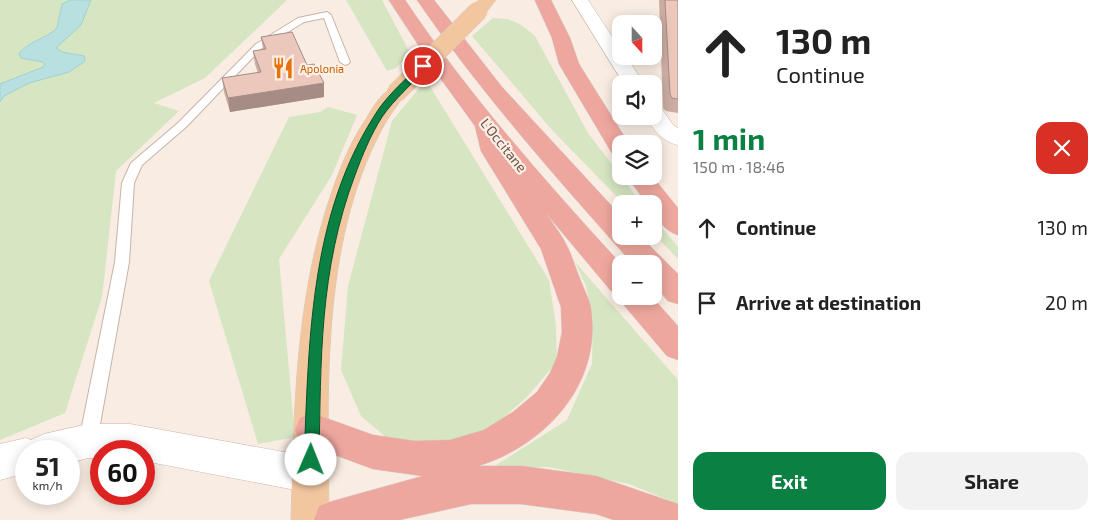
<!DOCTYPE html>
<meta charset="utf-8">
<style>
:root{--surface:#fff;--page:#f2f2f2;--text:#222;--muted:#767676;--accent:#0b8043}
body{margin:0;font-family:"Exo 2",sans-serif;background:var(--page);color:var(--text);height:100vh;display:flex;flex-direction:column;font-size:19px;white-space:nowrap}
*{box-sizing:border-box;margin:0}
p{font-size:16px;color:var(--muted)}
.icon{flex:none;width:28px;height:28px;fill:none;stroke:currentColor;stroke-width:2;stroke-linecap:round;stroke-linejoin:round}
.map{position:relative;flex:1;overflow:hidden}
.details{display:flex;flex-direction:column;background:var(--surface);width:425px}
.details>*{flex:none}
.banner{background:#fff;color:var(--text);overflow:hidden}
.needle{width:32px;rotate:159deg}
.tools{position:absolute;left:612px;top:15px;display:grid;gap:10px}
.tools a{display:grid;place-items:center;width:50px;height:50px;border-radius:10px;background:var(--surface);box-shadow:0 2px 12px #0003;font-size:25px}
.speed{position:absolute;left:15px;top:440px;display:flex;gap:10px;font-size:25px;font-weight:700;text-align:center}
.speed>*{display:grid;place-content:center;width:65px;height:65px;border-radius:50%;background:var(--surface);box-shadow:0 2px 12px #0003;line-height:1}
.speed small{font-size:12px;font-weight:400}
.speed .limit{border:8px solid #d22;background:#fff;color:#111}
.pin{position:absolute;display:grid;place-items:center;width:42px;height:42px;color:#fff;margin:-21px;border:2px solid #fff;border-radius:50%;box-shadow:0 1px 5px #0007}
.me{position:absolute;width:55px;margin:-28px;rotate:1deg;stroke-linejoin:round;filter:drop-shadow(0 0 4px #0008)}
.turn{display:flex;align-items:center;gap:18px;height:105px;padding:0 15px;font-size:22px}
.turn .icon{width:65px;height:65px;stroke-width:2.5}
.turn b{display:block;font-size:35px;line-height:42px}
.round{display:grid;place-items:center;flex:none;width:52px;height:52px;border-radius:15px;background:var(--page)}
.summary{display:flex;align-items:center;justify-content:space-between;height:85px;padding:0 15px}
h1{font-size:30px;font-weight:700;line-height:38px;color:var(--accent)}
.action{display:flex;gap:10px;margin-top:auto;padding:10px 15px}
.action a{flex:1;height:58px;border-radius:15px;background:var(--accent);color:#fff;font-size:20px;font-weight:700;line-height:58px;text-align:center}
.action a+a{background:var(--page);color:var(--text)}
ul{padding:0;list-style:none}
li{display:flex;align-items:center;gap:15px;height:75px;padding:0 15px}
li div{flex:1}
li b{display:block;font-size:19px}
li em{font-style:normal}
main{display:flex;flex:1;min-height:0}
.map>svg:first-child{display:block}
.green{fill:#d6e5c2}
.water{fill:#b9e0e0;stroke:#a0d1d1}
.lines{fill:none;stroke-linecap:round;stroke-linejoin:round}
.lane-casing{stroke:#c8b3aa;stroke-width:2}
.street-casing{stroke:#c8b3aa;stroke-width:1}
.secondary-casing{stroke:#ceb4aa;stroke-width:1}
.primary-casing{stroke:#d4cbc9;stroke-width:1}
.highway-casing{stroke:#d4cbc9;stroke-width:1}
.lane{fill:#fff;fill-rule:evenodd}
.street{fill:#fff;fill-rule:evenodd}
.secondary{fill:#fff;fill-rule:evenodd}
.primary{fill:#f2c7a0;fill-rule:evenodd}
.highway{fill:#eea79e;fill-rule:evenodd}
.primary-bridge-casing{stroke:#d4cbc9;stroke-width:20;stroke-linecap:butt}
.primary-bridge{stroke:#f2c7a0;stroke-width:19}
.wall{fill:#cbaca2}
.shaded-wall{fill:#a58c84}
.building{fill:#ecc8bc;stroke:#a58c84}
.route{fill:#0b8043;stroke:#07532c}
.labels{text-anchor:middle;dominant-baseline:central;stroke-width:4.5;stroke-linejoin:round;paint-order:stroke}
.far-food-label{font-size:11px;fill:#c56008;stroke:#fdf1e7;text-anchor:start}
.street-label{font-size:14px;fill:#6e524b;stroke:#fdf1e7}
</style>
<main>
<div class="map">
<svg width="678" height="520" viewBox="0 0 678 520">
<rect width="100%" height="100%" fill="#f9ece2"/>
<path class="green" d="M0,0H287L205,78L154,103L179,111L116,171L102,297L65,413L0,440Z
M346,0H382L410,53L396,68L387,71Z
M493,18L507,19L520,24L535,36L588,133L642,204H624L553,131L472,36Z
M426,80L549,280L556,326L557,362L526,398L489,430L446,447L395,445L361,416L341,370L348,286L392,121Z
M328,107L357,115L332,175L279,259L295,437L258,444L209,281L289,117L320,112Z
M654,218L678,247V259L654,234Z
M575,262L678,380V504L629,484L548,467L490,469L567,420L592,364L593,317L586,286Z"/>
<path class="water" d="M71,0H91L81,25L56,48L62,52L84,56L85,59L84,62L69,72L29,83L4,96L0,102V84L43,67L45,64L43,62L21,58L19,54C28,41 46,39 57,28L62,4Z"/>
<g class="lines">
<g class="lane-casing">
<path id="lane" d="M327,12L331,15L350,62L348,64L345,65L340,62L324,18L304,22L262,48L186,127L142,165L134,183L129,262L97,441L94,447L88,449L82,447L79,441L115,262L122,183L131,163L178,123L256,44L298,18Z"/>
</g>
<g class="street-casing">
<path id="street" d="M572,0H588L621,50V56H626L644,84H624Z
M654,108L662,109L673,125L678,128V145C661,141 654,130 645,116H654Z"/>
</g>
<g class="secondary-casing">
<path id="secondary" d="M88,424H130L311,457L324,462L329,475L324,488L311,493L144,461V451H101V458H88L69,463V451H26V473L0,480V444L26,438L31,440L44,434Z"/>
</g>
<g class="primary-casing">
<path id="primary" d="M479,0H496L484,15H472L470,11Z
M396,87L403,89L406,93C397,106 388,117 381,131C320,247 328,393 329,520H291C294,411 295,299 331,194C340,168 350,142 366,119C373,107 382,90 396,87Z"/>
</g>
<g class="highway-casing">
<path id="highway" d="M389,0H405C469,95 544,180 621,264V296H651L678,326V360L667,356L623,304L618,296L620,294L611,291L545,212C553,224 562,235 568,248C573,259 577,272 582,284C585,292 590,300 591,309C602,384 546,445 478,466H521L596,476L678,504V520H614L596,514L521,504H471L399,520H314L319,506L333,501L423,476L373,469L300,442L295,430L300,418L312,413L373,435L415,441L450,440L484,430L513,412L537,392L550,373L557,357L562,332L561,307L541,249L481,151L475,126L438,75Z
M417,0H434L502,87L621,216V236H640L678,274V304L668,301L654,285V264H633C558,180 481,93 417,0Z
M535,0H551L570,38L579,64L629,144H621V157L613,155L559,64L552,38Z
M627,176H652L678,208V235C665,231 654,218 654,204H647Z"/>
</g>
<use href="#lane" class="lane"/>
<use href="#street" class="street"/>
<use href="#secondary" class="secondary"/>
<use href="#primary" class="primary"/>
<use href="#highway" class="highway"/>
<g class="primary-bridge-casing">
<path id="primary-bridge" d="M396,93L478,11"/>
</g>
<use href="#primary-bridge" class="primary-bridge"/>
</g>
<path class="wall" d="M659,0H678V113L666,111L663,108Z
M261,37L307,65L324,97L230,112L224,92L222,78L258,73L255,64L253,51L263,49Z"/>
<path class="shaded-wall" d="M324,83V97L230,112L228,98Z"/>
<path class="building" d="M665,0H678V99L672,98L670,94Z
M292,32L307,65L314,64L324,83L228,98L222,78L261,72L253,51L266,49L261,37Z"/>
<path class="route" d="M421,64L427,66C413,84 395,98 382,117C371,134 362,156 355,175C319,271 321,359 319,460L317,465L311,467L306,465L304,460C309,344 309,220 373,118C385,97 404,81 421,64Z"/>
<defs>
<g id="restaurant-bare" transform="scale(1.725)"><path d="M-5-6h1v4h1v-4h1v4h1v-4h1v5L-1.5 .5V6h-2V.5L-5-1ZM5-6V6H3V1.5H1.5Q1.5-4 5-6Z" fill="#e8710a" stroke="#fdf1e7" stroke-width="2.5" paint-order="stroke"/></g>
</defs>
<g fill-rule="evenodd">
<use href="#restaurant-bare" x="283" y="68"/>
</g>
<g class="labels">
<g class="far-food-label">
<text x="300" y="68">Apolonia</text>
</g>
<g class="street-label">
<text transform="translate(504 145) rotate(51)">L'Occitane</text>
</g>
</g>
</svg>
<div class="tools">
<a><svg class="needle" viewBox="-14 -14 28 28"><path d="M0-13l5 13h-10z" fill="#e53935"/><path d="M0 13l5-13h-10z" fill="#767676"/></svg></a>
<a><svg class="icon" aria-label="sound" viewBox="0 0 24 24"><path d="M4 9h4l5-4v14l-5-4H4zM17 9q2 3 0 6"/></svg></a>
<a><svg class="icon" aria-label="layers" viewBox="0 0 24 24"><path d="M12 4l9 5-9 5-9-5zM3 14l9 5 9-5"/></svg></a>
<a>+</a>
<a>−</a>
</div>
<div class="speed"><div>51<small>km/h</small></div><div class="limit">60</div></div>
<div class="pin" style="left:423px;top:66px;background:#d93025"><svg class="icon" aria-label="arrive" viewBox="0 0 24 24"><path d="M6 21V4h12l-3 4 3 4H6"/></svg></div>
<svg class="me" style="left:311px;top:460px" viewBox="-20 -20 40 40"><circle r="19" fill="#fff"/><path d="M0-13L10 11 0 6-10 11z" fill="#0b8043"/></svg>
</div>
<section class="details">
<div class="banner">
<div class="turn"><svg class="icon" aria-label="ahead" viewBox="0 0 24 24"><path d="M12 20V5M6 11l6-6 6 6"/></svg><div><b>130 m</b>Continue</div></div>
</div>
<div class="summary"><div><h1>1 min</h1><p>150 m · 18:46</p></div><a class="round" style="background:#d93025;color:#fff"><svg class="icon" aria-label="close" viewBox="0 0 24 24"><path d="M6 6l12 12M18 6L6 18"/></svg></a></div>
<ul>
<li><svg class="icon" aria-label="ahead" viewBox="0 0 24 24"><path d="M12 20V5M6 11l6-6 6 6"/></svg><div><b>Continue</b></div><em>130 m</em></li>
<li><svg class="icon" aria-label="arrive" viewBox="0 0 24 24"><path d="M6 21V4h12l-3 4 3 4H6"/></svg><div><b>Arrive at destination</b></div><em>20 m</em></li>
</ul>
<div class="action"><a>Exit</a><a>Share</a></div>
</section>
</main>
